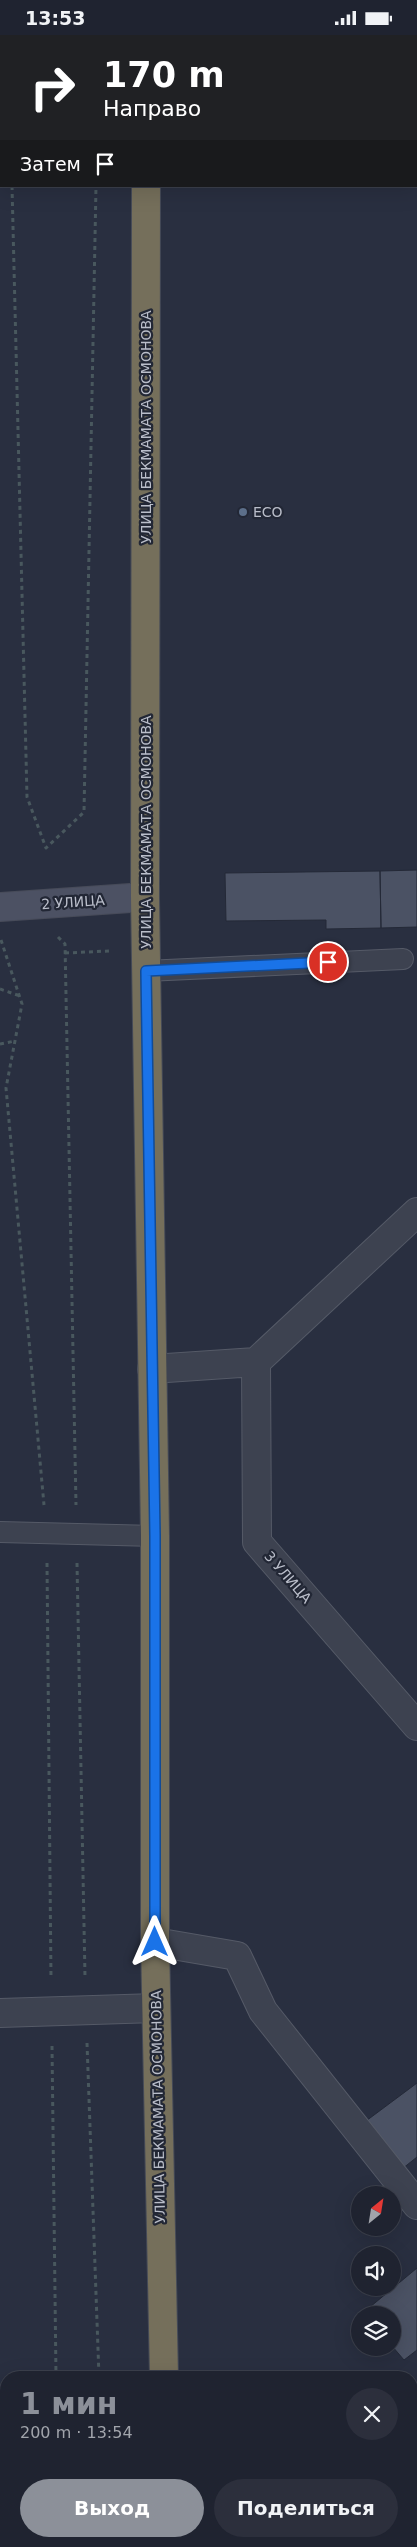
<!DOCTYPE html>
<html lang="ru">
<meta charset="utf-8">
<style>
:root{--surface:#1f2330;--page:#2c2f3c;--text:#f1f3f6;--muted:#a1a4ab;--line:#3c404c;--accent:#8c9099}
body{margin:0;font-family:"DejaVu Sans",sans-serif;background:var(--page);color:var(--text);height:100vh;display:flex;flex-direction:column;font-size:19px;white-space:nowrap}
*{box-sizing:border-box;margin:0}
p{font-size:16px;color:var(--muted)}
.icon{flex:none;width:28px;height:28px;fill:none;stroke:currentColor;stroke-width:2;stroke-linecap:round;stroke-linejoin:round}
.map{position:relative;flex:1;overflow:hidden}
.side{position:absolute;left:0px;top:2336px;width:418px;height:176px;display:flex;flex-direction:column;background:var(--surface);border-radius:20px 20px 0 0;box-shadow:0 5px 20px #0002,0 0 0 1px var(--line)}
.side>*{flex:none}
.banner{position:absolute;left:0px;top:0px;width:418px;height:152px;box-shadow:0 5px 20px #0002,0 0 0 1px var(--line);background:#202124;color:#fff;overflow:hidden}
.needle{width:32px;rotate:30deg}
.tools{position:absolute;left:351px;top:2151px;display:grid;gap:10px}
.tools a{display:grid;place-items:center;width:50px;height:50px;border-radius:50%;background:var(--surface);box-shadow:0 5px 20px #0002,0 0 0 1px var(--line);font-size:25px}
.pin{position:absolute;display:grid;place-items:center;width:42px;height:42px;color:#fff;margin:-21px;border:2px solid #fff;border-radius:50%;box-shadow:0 1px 5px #0007}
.me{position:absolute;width:55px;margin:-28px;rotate:0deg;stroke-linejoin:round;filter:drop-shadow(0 0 4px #0008)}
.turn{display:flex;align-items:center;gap:18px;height:105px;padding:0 20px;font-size:22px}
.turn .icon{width:65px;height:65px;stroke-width:2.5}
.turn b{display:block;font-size:35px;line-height:42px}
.then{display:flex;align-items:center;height:48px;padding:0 20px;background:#0003;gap:10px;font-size:19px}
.round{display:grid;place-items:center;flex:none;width:52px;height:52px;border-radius:26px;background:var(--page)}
.overview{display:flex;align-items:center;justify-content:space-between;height:85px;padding:0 20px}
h1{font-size:30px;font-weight:700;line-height:38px;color:var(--accent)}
.primary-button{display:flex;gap:10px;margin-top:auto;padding:10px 20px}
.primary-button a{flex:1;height:58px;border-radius:30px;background:var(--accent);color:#fff;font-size:20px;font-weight:700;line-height:58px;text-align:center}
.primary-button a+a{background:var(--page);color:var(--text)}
.status{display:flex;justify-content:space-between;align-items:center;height:35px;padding:0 25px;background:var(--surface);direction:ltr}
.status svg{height:14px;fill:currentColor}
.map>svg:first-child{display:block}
.building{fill:#4b5264;stroke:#242937}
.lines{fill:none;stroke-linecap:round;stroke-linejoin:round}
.lane-casing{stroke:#555a67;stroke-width:22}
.street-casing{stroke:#555a67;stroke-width:30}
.secondary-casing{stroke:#474b59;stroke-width:30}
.highway-casing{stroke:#454a57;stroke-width:30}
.path{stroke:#49585e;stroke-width:3;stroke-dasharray:4 4;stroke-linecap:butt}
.lane{stroke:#3d4250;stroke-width:20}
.street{stroke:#3d4250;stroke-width:28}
.secondary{stroke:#4c5163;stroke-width:28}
.highway{stroke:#756f5b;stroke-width:28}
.route-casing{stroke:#114b97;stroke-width:12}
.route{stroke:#1a73e8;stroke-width:9}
.service-dot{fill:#5c6f8a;stroke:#222735;stroke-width:2}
.labels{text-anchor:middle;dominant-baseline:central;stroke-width:4.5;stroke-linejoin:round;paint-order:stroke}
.street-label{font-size:14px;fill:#babeca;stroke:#222735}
.poi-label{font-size:14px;fill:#babeca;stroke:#222735;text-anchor:start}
</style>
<div class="status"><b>13:53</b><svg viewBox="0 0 49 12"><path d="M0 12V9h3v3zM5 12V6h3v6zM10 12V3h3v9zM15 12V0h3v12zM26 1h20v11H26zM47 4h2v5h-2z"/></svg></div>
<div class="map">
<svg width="417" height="2512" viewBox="0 0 417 2512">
<rect width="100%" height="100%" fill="#292f40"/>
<path class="building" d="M417,835V892L381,893L380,836Z
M380,836L381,893L326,894V885L226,886L225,838Z
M417,2048V2122L402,2134L366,2086Z
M417,2233V2315L404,2325L392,2311V2280H366L364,2277Z"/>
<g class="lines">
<g class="lane-casing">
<path id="lane" d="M0,120H1
M146,936L403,924
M0,1497L155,1501"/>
</g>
<g class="street-casing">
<path id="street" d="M256,1327L257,1507L417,1691
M152,1334L256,1327L417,1177
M155,1907L237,1921L263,1976L417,2170
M0,1978L156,1973"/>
</g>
<g class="secondary-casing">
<path id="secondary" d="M0,872L145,862"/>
</g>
<g class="highway-casing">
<path id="highway" d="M147,1V0
M146,151L145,862L155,1501V1907L164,2342
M168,2506V2512"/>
</g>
<path class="path" d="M19,1V0
M99,1V0
M12,151L27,762L46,813L84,777L96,151
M58,902L65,909L76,1470
M1,905L22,969L6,1053L44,1470
M65,918L109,916
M0,954L20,961
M0,1009L15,1006
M47,1528L51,1944
M77,1528L85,1942
M87,2008L99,2342
M52,2011L56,2342
M58,2506V2512
M105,2506V2512"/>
<use href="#lane" class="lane"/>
<use href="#street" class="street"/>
<use href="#secondary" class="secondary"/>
<use href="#highway" class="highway"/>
</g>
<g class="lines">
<g class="route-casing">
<path id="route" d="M155,1907V1501L146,936L328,927"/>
</g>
<use href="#route" class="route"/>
</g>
<circle class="service-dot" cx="243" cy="477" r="5"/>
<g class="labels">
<g class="street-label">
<text transform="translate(146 392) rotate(-90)">УЛИЦА БЕКМАМАТА ОСМОНОВА</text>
<text transform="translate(146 797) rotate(-90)">УЛИЦА БЕКМАМАТА ОСМОНОВА</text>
<text transform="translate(73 867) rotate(-4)">2 УЛИЦА</text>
<text transform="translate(288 1542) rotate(49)">3 УЛИЦА</text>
<text transform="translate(158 2072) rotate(-91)">УЛИЦА БЕКМАМАТА ОСМОНОВА</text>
</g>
<g class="poi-label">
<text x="253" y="477">ECO</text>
</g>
</g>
</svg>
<div class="tools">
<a><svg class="needle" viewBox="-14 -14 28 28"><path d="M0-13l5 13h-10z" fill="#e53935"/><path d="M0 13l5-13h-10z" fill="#a1a4ab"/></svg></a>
<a><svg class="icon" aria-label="sound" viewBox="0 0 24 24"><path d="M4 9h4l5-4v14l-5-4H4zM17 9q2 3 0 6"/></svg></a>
<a><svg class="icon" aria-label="layers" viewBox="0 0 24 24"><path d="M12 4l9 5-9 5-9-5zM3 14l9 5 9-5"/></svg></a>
</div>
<div class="pin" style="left:328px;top:927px;background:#d93025"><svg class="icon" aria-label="arrive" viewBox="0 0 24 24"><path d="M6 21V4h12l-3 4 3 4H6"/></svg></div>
<svg class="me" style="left:155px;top:1907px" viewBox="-20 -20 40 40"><path d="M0-17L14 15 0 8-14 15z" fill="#1a73e8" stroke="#fff" stroke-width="4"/></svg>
<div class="banner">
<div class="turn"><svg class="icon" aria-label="right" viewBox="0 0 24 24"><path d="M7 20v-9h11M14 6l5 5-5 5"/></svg><div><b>170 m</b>Направо</div></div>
<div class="then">Затем<svg class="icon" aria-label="arrive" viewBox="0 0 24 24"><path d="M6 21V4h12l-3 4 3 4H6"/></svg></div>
</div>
<section class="side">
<div class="overview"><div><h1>1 мин</h1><p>200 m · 13:54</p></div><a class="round"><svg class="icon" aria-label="close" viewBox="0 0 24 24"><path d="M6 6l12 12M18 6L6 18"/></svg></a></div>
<div class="primary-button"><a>Выход</a><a>Поделиться</a></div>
</section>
</div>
